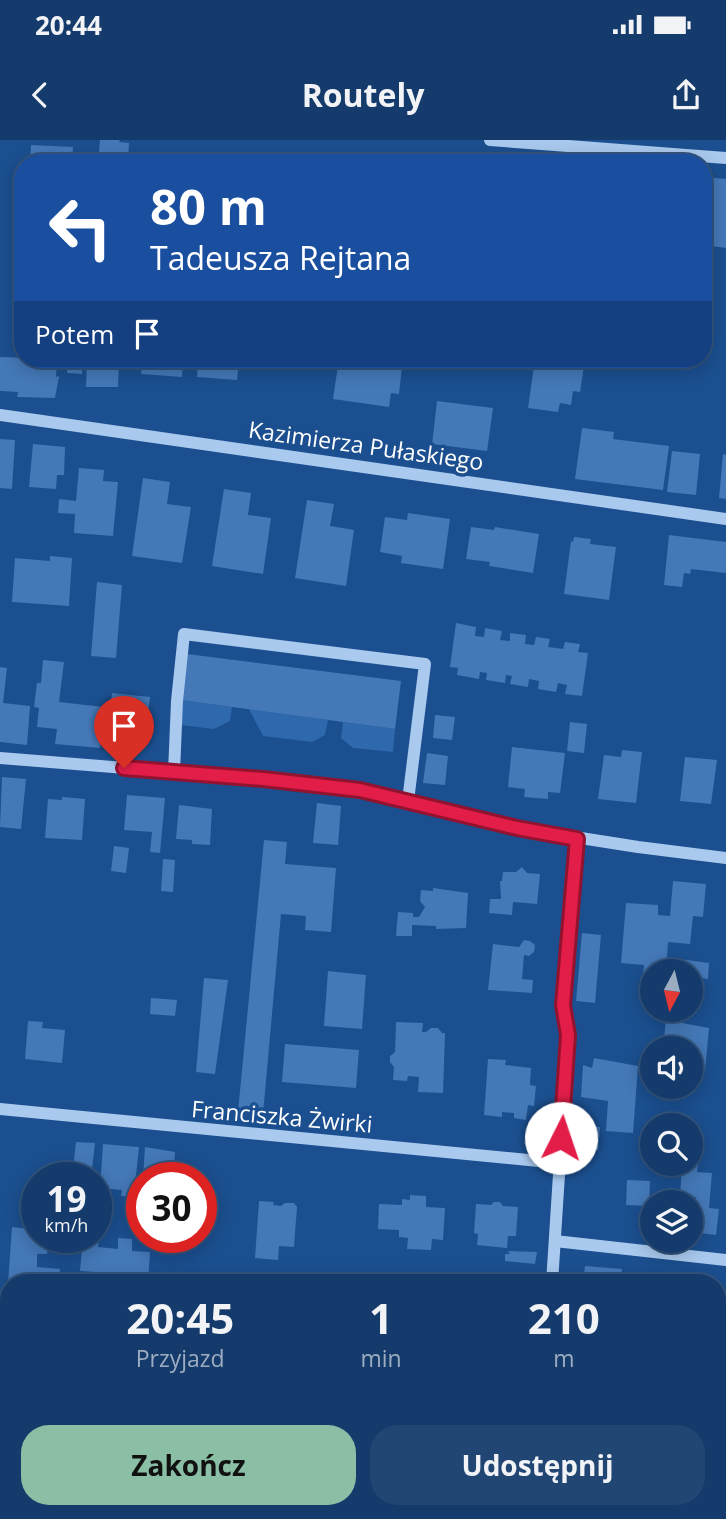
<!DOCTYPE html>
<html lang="pl">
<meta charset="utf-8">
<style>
:root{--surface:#143b6b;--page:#214673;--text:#f1f3f6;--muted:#9dadc1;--line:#33557e;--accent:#8abfa5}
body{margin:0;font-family:"Open Sans",sans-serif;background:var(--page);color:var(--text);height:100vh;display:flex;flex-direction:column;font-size:26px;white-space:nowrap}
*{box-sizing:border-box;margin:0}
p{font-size:23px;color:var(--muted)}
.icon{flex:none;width:38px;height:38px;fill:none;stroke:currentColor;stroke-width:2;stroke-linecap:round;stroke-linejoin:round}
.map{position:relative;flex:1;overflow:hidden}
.side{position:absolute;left:0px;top:1134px;width:726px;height:245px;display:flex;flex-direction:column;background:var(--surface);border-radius:28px 28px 0 0;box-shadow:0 4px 18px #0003,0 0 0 2px var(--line)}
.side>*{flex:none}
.hud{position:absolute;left:14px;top:14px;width:698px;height:214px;border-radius:28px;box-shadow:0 4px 18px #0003,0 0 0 2px var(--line);background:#1a4fa0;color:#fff;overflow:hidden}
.needle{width:46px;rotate:187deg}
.tools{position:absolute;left:640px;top:819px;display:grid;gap:14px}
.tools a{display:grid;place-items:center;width:63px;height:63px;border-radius:50%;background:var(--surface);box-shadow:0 4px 18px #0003,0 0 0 2px var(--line);font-size:35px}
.speed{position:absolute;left:21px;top:1022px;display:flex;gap:14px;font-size:35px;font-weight:700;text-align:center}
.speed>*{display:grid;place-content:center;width:91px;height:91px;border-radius:50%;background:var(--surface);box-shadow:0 4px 18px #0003,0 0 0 2px var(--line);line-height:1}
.speed small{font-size:18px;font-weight:400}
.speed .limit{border:10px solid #d22;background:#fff;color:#111}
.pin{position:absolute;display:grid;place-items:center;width:60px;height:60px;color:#fff;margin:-72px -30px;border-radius:50% 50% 50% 0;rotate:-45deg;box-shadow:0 0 7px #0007}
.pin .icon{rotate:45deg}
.me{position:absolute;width:77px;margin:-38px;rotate:4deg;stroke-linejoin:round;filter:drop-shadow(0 0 5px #0008)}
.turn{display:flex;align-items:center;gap:24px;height:147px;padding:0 21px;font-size:32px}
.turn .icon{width:91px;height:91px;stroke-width:2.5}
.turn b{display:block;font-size:49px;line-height:60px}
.then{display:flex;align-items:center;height:66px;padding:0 21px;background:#0003;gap:14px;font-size:26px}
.eta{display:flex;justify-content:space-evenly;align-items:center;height:119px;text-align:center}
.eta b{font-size:42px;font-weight:700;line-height:49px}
.cta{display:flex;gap:14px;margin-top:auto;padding:14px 21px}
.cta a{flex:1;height:80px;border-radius:28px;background:var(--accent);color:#111;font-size:28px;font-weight:700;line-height:80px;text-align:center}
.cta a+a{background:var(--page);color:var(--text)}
.status{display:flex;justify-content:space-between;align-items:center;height:49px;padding:0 35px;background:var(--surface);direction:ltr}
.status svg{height:19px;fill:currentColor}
header{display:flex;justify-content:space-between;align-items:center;height:91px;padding:0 21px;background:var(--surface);font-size:32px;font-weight:700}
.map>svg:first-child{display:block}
.green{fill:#2e69ad}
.building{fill:#4478b7}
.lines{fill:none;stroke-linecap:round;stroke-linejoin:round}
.minor{stroke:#a9c9ee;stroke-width:12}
.route-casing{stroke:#92132f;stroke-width:18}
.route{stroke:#e11d48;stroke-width:12}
.labels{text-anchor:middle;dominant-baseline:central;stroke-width:7;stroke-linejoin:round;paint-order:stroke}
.street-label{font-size:23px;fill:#fff;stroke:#1b4f8f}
</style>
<div class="status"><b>20:44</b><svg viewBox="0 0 49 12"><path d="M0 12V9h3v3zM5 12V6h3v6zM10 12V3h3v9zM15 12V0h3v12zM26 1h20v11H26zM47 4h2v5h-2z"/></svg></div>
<header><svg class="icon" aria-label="back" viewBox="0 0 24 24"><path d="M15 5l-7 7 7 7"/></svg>Routely<svg class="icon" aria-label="share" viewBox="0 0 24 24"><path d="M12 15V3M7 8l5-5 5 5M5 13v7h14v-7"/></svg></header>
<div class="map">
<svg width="726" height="1379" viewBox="0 0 726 1379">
<rect width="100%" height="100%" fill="#1b4f8f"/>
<path class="green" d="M181,560L232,567L230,581L214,589L180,585Z
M249,569L328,580L325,595L312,602L263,596Z
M343,582L395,589L393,612L353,608L341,598Z"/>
<path class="building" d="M100,0H120L119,2L129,3L128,23H98Z
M31,5L73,7L72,23H30Z
M213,13L237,15V23H212Z
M438,17L461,19V23H437Z
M704,37L726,39V108L704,105Z
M0,217L57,219L56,237L59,236L55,258L17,257L18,252L0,251Z
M68,219H83L82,234L67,233Z
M87,219H119L118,247H86Z
M143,219H183L182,237L141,234Z
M198,219H239L237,240L197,237Z
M339,219H396L395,225L402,226L399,254L391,253L389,267L333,259Z
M535,219H585L580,252L573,251L571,265L560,263L558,272L528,268Z
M437,261L493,268L487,311L432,304Z
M582,288L614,292L613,299L669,306L663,350L575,339Z
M0,299L15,300L12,349L0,348Z
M33,304L65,307L64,335H57L56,349L29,347Z
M672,311L700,314L696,355L667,352Z
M723,314L726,315V359L719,358Z
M79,328L104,330L103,341L118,342L113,396L74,393L75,374L58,373L59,359L76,361Z
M143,338L170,342L167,364L191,367L182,423L132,416Z
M224,349L251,353L248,375L271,378L263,434L212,426Z
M307,360L334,364L330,386L354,390L346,446L295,438Z
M408,373L450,379L443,429L401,423L402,416L380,412L385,377L407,380Z
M471,387L494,390L495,387L539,394L533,433L489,426L490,422L466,419Z
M669,395L726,402V433L691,429L690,434L684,433L682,447L664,445Z
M574,397L591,399L590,404L616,407L609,460L564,454L571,401L573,402Z
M50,416L72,418L69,466L12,462L15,418L50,421Z
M97,442L122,445L116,518L91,516Z
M456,483L476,487L475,496L484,497L485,488L502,491L500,500L510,501V493L526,495L525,504L534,505L536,497L550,499L548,507L563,509L565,502L580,504L578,512L588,513L582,556L565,554L567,545L558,543L556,552L538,549L539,541L529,539L528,547L510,544L512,536L506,535L505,543L486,540L487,533L480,532L479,539L457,535L458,528L450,527Z
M187,514L401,541L395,589L181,560Z
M43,520L64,522L59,562L104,567L100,608L55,604L57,589L37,587L39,568L34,567L37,543H41Z
M0,527L7,528L3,563L30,566L27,605L0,602Z
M112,553L150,557L145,599L107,595Z
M435,575L455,577L452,600L433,598Z
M570,582L587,584L584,613L567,611Z
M512,607L565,613L560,653L548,652V659L524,657L525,649L508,647Z
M622,610L642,612L636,663L598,659L604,615L621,617Z
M427,613L448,616L445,645L423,643Z
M685,617L717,620L711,664L680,661Z
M2,637L26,639L21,689L0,687Z
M127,655L165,658L160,713L150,712L152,692L124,690Z
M62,657L85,659L82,700L45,698L48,659L62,660Z
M317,663L341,666L338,705L313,703Z
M179,665L212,669L210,705L192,704V700L176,699Z
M264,700L287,702L285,724L336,728L331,792L305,790L306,776L281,774L263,974L238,972Z
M114,706L129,708L126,733L111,731Z
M163,719L175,720L173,752L161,751Z
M522,727L527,733L540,734L537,764L513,762L512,775L489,773L490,759H501L500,741H502L503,732H516Z
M673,741L706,744L703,777L693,776L690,804L668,802L666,831H653V849L642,848L644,825L621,823L626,763L658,765V775L670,776Z
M433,748L468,753L466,788L436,789V786L412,785V796H396L398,772L413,773V777H419L425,767L420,761L421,750L433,751Z
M582,793L601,795L595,863L576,861Z
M524,800L530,801L535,805L534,812L529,816L524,815L522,839L533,840L532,853L488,850L493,804L519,807Z
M672,818L709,823L708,839L691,837V831H670Z
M328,831L366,835L362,889L324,886Z
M204,838L228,840L215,934L196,932Z
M151,858L177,860L175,876L150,874Z
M666,880L709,888L705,931L691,929V908H663Z
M28,881L43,882L42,888L65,890L62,923L25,919Z
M396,882L423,883L422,892H426L431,888H438L442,893H445L443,953L418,952L419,937L408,936L407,941L393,940L394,927L390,922V916L395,912Z
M285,904L359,910L356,948L282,942Z
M594,918L638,926L633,993L606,991L608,961L581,957L583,925L592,928Z
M488,919L506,920L505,925L531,928L530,945L536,946L534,966L528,965L526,980L514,978V973L502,972V977L484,975Z
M579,985L600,987L598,1010L577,1009Z
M76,1002L95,1003L91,1038H72Z
M103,1004L139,1007L136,1036L142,1037V1069L134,1068L135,1049L133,1057L121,1056L122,1050L100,1048Z
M145,1007L175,1012L173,1038H143Z
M682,1024H698L697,1032L712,1033L709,1068L719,1069L716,1095L692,1092L696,1057L680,1056Z
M627,1040L650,1041L649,1066L626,1065Z
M410,1055L426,1056V1067L445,1068L443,1100L432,1099L431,1110L407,1109L408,1098L399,1097V1090L378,1089L379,1064L402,1065V1059L410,1060Z
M259,1061L274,1062L273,1065L281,1066L285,1063H294L297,1067L294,1107L279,1106L278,1120L255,1118Z
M494,1062H500L503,1066L518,1067L516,1096H508L507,1108L477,1105L478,1094L474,1093L476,1064L491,1065Z
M96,1076H100L98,1107L118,1109V1098L132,1099V1111L150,1112L148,1143H110L111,1133L80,1131L83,1097H96Z
M30,1082L37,1083V1097H50L47,1114H37V1127L60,1129L59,1143H8L12,1087L29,1089Z
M508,1111L537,1112L535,1124L505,1121V1114H510Z
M585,1126L622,1129L620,1143H583Z
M718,1154L726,1155V1225H718Z
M0,1159H9V1247H0V1223L4,1190L0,1189Z
M355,1370H388L387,1379L354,1376Z
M473,1370H519L518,1379H472Z
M570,1370H624L623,1379H569Z"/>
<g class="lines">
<path class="minor" d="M490,0L726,18
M0,275L726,379
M0,618L263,639L360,650L517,688L638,707L726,718
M174,632L177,561L184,494L425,524L408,661
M0,969L559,1023
M555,1101L726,1120
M552,1143L568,895L563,865L577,699
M0,1366L9,1368
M25,1370L77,1379
M536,1379V1370"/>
</g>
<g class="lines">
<g class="route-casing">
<path id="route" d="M124,628L263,639L360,650L517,688L577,699L563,865L568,895L561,998"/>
</g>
<use href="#route" class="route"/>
</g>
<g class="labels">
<g class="street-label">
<text transform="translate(366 305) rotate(8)">Kazimierza Pułaskiego</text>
<text transform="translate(282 976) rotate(5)">Franciszka Żwirki</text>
</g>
</g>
</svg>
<div class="tools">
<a><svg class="needle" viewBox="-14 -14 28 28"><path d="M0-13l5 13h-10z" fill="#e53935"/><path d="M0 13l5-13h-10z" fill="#9dadc1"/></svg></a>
<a><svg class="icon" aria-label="sound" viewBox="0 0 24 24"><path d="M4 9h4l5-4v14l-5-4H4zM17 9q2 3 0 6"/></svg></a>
<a><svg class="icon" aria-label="search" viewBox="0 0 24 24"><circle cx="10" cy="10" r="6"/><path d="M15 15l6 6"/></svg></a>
<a><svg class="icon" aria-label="layers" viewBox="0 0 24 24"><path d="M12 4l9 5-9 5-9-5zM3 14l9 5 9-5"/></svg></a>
</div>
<div class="speed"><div>19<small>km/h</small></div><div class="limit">30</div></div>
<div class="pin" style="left:124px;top:628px;background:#d93025"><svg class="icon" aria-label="arrive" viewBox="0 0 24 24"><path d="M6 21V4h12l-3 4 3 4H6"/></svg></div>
<svg class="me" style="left:561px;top:998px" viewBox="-20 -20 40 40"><circle r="19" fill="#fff"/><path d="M0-13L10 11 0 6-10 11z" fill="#e11d48"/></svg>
<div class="hud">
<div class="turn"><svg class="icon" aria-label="left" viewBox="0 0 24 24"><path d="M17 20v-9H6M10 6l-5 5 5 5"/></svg><div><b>80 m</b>Tadeusza Rejtana</div></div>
<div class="then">Potem<svg class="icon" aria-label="arrive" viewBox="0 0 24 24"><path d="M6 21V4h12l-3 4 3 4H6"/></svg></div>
</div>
<section class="side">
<div class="eta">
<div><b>20:45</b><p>Przyjazd</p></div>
<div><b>1</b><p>min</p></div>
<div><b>210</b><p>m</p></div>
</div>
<div class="cta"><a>Zakończ</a><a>Udostępnij</a></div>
</section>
</div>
